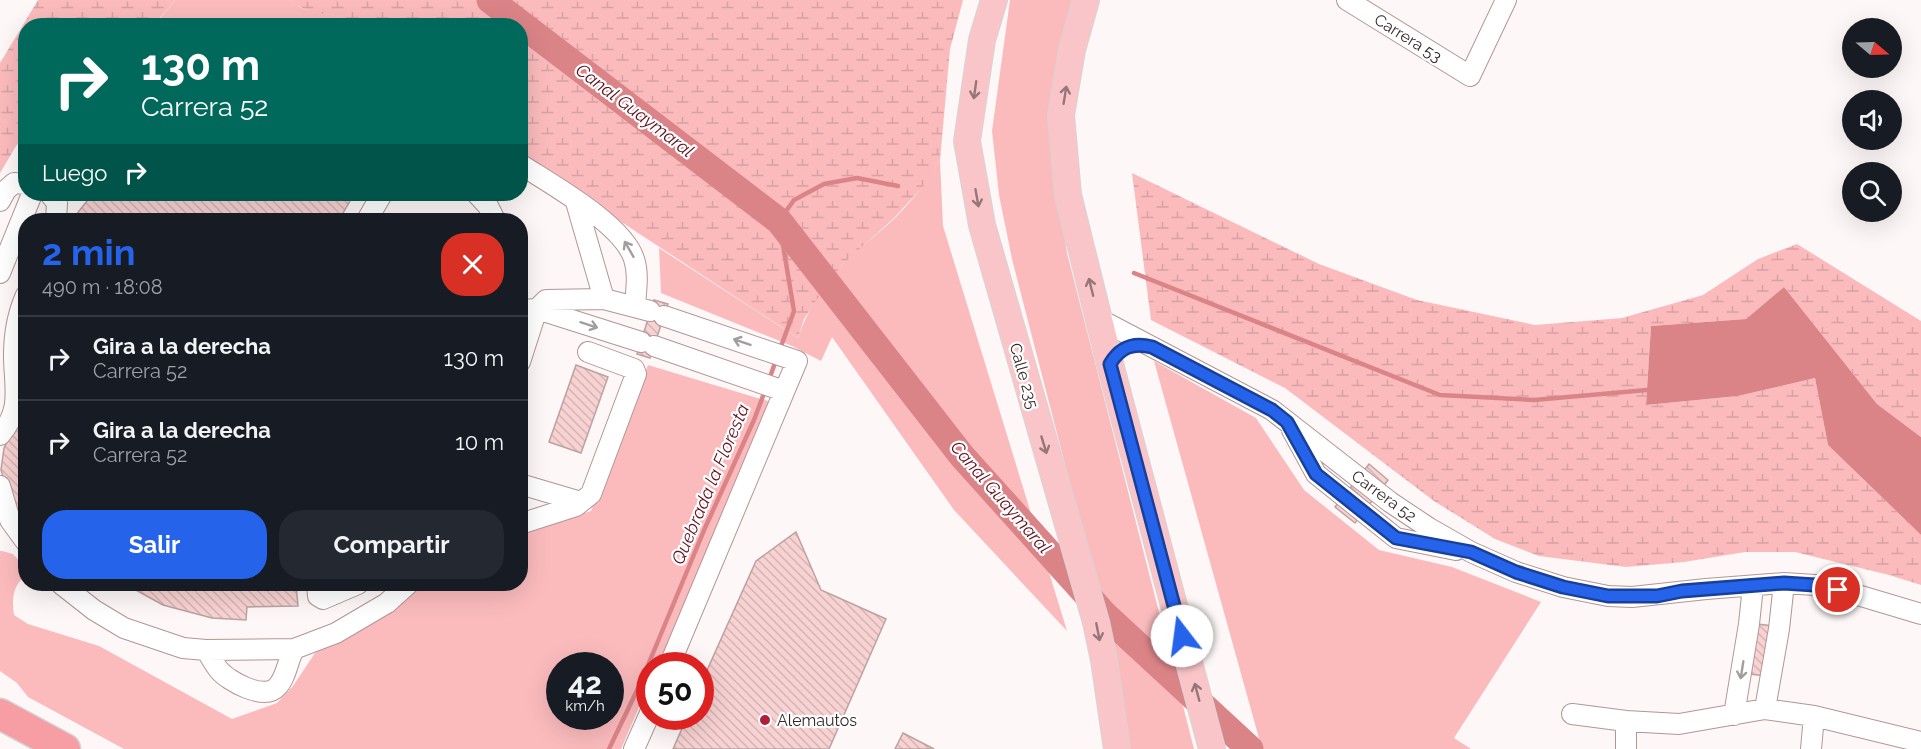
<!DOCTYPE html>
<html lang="es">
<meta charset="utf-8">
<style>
:root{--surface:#171b24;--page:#242831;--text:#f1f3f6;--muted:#9ea1a6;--line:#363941;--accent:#2563eb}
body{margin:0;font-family:Raleway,sans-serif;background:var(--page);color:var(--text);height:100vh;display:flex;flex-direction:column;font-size:22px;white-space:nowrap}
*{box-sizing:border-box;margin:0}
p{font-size:20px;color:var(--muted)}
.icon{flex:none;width:33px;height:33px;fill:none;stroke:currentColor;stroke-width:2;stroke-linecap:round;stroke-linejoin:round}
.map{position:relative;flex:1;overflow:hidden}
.drawer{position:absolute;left:18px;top:213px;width:510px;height:378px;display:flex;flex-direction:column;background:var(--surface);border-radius:24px;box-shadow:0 6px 24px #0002}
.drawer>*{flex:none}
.banner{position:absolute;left:18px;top:18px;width:510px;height:183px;border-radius:24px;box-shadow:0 6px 24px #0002;background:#00695c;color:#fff;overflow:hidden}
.needle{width:39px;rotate:109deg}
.tools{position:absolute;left:1842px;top:18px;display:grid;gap:12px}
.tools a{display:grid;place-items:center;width:60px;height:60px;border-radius:50%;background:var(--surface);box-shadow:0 6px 24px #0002;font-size:30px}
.speed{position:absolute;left:546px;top:652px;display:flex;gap:12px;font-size:30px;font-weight:700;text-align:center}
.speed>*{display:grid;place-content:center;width:78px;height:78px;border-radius:50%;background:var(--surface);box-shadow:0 6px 24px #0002;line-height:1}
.speed small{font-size:15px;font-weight:400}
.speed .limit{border:9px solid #d22;background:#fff;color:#111}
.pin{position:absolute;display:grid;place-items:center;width:51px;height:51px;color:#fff;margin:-26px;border:3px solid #fff;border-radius:50%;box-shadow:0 2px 6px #0007}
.me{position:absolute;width:66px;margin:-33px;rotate:345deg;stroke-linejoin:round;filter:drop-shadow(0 0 4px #0008)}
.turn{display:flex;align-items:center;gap:21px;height:126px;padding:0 24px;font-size:27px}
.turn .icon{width:78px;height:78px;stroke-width:2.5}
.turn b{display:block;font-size:42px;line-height:51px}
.then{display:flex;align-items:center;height:57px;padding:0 24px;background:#0003;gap:12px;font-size:22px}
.round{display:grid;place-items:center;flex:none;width:63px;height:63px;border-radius:24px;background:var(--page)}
.summary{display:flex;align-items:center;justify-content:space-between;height:102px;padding:0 24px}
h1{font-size:36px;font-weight:700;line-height:45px;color:var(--accent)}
.primary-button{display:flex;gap:12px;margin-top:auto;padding:12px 24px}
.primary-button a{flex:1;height:69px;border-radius:24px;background:var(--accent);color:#fff;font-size:24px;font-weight:700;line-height:69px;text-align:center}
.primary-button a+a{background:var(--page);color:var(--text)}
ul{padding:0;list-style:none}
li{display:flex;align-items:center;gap:18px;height:84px;padding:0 24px;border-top:2px solid var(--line)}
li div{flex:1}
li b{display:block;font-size:22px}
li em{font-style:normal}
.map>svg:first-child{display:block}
.grass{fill:#fbbbbd;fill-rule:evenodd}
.wetland{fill:url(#wetland-marsh)}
.water{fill:#db8488}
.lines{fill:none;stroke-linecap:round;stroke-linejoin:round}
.stream{stroke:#db8488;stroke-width:4.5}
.river{stroke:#db8488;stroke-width:27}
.building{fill:url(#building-back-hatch);stroke:#bda1a1;stroke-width:1.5}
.minor-casing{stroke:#b29697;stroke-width:22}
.major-casing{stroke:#d6d4d4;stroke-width:28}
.highway-casing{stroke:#d6d4d4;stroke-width:33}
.minor{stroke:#fff;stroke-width:20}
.major{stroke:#fac5c8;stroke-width:26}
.highway{stroke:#f69ea3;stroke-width:30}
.oneway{stroke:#967678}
.oneway2{stroke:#a39e9e}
.route-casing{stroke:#184099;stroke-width:15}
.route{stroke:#2563eb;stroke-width:10}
.poi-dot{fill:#b11e3c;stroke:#fff;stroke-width:2}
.labels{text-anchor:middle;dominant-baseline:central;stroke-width:4.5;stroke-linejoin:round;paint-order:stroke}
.street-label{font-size:16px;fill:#332828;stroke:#fff}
.poi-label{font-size:16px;fill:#332828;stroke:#fff;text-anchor:start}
.water-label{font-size:18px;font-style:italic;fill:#611420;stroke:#fff}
</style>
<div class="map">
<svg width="1921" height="749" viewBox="0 0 1921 749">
<defs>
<pattern id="wetland-marsh" width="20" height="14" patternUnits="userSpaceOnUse" patternTransform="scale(1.5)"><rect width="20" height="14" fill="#fbbbbd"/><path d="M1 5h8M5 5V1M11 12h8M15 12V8" fill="none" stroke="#d8a1a2"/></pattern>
<pattern id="building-back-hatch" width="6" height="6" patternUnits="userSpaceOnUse" patternTransform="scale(1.5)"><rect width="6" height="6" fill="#f8d2d2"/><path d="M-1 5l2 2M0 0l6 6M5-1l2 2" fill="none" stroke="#d5b4b4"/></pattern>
</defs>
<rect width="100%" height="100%" fill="#fdf7f7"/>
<path class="grass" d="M175,0H289C303,12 319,12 336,16C346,19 355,22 365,25L154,26Z
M1010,0H1078L1050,122L1067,253L1194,749H1128L1108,631L1012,259L999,195L992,131Z
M940,160L943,226L1067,631L954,510L832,337L821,361L792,346L661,293L659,248L798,338C807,311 823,285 843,264C859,248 878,234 895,218C912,201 927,181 940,160Z
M1154,361L1256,418L1304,490L1379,550L1452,567L1541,602L1454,738L1471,749H1262Z
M648,365L771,402L657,666H650L649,684L621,749H124L28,697L17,683L0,671V551H2L13,554L25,567V577C12,585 12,602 14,615L28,624L99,646L232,719L277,703L293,686L315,653L375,619L415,584H520L521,532L591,511ZM560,666H610V717H560Z"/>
<path class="wetland" d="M38,0H175L154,25L26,26L25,131L0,173V63Z
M289,0H963L950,49L940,160L926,183L895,217L842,265L821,293L804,319L798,338L521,156L520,26L365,25L335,16L313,12L295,5Z
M1132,173L1319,264L1417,300L1535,325L1622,318L1703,295L1758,259L1797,244L1921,321V437L1877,404L1784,287L1746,319L1651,326L1646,405L1738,396L1815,378L1828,445L1921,535V585L1889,575L1795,552H1745L1684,562L1626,567L1539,556L1495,539L1434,501L1285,388L1151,320Z"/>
<path class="water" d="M1784,287L1877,404L1921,437V535L1828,445L1815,378L1738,396L1646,405L1651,326L1746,319Z"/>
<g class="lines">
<path class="stream" d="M1134,273L1440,395L1534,400L1647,390
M780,349L794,311L779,221L794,200L824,184L857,178L898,186
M769,380L776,360
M609,749L641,682L705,528L754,420L766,388"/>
<path class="river" d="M490,0L779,221L962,456L1105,615L1250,749"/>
</g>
<path class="building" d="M80,194H354L339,220H301L285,216L257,215L232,220H72L87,201Z
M654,300L668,304L650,358L637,354Z
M576,365L608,377L581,453L549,442Z
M26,424V522L11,502L1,470L4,448L14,429Z
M1369,464L1388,480L1355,523L1335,507Z
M796,532L821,590L886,619L829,749H673L687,717H700V686L756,561Z
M125,584H296L298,606L247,607L246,620L212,618L163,605Z
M1757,624L1773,626L1766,676L1750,674Z
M903,733L934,749H895Z"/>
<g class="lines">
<g class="minor-casing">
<path id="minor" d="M1347,0L1470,76L1506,0
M520,164C552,185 623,224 634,259C639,274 636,290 635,306
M50,194L57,203L56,220
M477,194L488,206L495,220
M0,201L6,190L14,183L26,184
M576,202L604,299
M367,220L382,194
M0,273L32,194
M520,310L537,309L641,342
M664,316L797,361L669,666
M1099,319L1272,410L1390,502L1429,528L1471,552L1516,572L1563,587L1608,596L1632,597L1706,589L1784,583L1815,585L1861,596L1921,614
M654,346L784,391
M520,362L537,309L546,300L604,299L650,311
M1292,430L1316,474L1396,538L1456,550
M0,435C23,409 14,387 14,355C14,335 18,313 26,295
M520,484L581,502L591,494L636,374L634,369L588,352
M0,486L10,520L26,542
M520,524L576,506L581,502
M61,584L94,610L124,628L183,648L206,650L294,649L336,633L387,603L408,584
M317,584L318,596L323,599L358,584
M206,650C210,656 214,664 219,670C228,681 264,701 277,687C286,678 288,660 294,649
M1765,709L1779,629L1784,583
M1572,714L1626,721L1679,724L1765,709L1814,716L1921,742
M1734,715L1749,624L1753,586
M1626,721V749
M634,749L650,713
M1811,749L1814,716"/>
</g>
<g class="major-casing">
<path id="major" d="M994,0L982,40L967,141L982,225L1096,622L1104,660L1117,749
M1086,0L1072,50L1061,115L1068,195L1110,364L1212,749"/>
</g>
<g class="highway-casing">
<path id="highway" d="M0,714L65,749"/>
</g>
<use href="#minor" class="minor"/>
<use href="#major" class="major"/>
<use href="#highway" class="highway"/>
</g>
<defs><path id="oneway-shaft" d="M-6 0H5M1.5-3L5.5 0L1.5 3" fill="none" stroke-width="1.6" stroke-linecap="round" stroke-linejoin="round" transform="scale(1.5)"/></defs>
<g class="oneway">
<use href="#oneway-shaft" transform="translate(975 90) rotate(98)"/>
<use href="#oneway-shaft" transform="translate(1065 95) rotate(-81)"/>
<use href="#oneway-shaft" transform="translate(977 198) rotate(80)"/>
<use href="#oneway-shaft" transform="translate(1091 287) rotate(-104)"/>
<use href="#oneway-shaft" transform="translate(1044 445) rotate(73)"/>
<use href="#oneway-shaft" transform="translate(1098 632) rotate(79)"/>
<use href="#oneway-shaft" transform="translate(1197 692) rotate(-105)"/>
</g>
<g class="oneway2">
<use href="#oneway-shaft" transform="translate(629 249) rotate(-120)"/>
<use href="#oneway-shaft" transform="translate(589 325) rotate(18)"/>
<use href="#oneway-shaft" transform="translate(742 342) rotate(-161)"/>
<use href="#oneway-shaft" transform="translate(1742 670) rotate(99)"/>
</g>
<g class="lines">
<g class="route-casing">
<path id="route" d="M1182,636L1110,364C1120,347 1133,342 1152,347L1272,410L1287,422L1316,474L1396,538L1471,552L1516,572L1563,587L1608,596H1657L1682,591L1784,583L1815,585L1838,590"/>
</g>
<use href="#route" class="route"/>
</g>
<circle class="poi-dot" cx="765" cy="720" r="6"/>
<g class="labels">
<g class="street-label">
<text transform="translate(1408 38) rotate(32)">Carrera 53</text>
<text transform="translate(1024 376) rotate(74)">Calle 235</text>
<text transform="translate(1384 496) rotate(36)">Carrera 52</text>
</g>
<g class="poi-label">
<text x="777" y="720">Alemautos</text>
</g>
<g class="water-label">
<text transform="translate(635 110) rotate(37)">Canal Guaymaral</text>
<text transform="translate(710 484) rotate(-67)">Quebrada la Floresta</text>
<text transform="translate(1001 497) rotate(49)">Canal Guaymaral</text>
</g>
</g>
</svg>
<div class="tools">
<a><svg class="needle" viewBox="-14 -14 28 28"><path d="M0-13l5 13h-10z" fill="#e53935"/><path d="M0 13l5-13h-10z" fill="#9ea1a6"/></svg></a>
<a><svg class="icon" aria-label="sound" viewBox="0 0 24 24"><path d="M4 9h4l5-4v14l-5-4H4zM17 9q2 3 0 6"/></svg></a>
<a><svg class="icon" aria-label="search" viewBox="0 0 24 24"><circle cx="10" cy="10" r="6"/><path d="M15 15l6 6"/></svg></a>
</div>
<div class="speed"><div>42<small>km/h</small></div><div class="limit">50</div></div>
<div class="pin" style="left:1838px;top:590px;background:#d93025"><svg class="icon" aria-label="arrive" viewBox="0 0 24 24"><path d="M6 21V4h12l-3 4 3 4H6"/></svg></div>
<svg class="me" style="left:1182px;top:636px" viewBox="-20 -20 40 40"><circle r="19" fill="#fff"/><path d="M0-13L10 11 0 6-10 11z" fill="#2563eb"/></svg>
<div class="banner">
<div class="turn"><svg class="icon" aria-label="right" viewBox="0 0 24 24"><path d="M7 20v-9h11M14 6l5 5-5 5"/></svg><div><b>130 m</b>Carrera 52</div></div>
<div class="then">Luego<svg class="icon" aria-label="right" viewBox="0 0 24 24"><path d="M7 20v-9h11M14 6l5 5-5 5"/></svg></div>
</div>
<section class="drawer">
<div class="summary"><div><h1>2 min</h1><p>490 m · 18:08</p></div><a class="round" style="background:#d93025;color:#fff"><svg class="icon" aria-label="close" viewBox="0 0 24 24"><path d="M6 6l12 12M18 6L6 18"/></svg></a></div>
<ul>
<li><svg class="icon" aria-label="right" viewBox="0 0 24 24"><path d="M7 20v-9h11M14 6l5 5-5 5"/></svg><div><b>Gira a la derecha</b><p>Carrera 52</p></div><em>130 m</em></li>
<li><svg class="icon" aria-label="right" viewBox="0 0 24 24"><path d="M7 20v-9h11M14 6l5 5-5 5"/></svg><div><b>Gira a la derecha</b><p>Carrera 52</p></div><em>10 m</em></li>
</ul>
<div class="primary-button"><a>Salir</a><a>Compartir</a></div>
</section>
</div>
